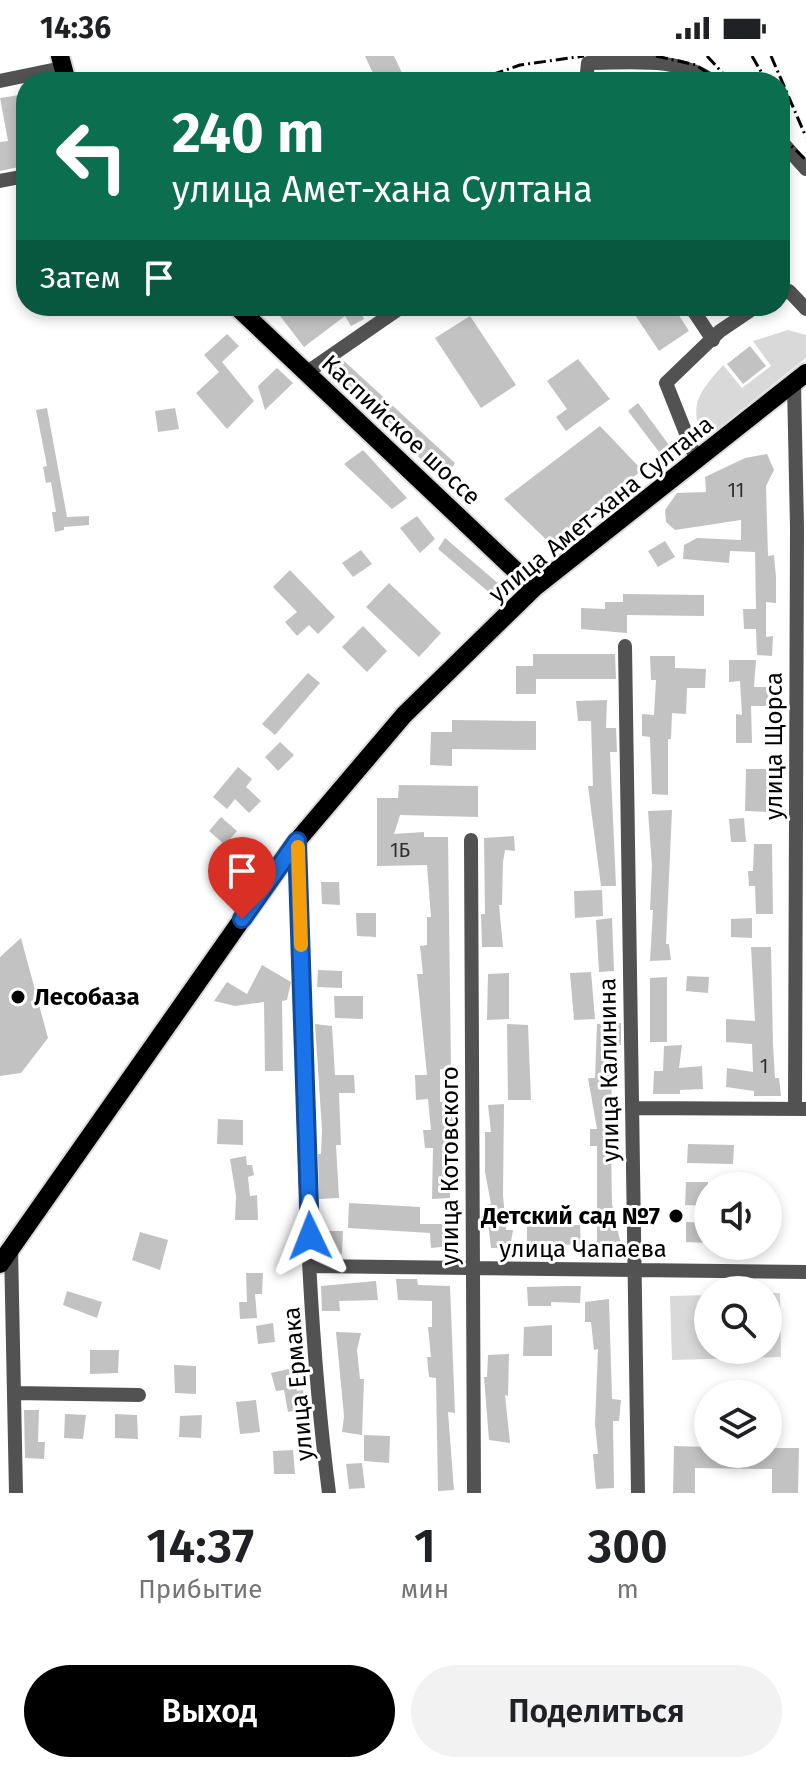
<!DOCTYPE html>
<html lang="ru">
<meta charset="utf-8">
<style>
:root{--surface:#fff;--page:#f2f2f2;--text:#202124;--muted:#757577;--accent:#000}
body{margin:0;font-family:"Fira Sans",sans-serif;background:var(--page);color:var(--text);height:100vh;display:flex;flex-direction:column;font-size:30px;white-space:nowrap}
*{box-sizing:border-box;margin:0}
p{font-size:26px;color:var(--muted)}
.icon{flex:none;width:44px;height:44px;fill:none;stroke:currentColor;stroke-width:2;stroke-linecap:round;stroke-linejoin:round}
.map{position:relative;height:1437px;overflow:hidden}
.side{display:flex;flex-direction:column;background:var(--surface);flex:1}
.side>*{flex:none}
.banner{position:absolute;left:16px;top:16px;width:774px;height:244px;border-radius:32px;box-shadow:0 4px 12px #0003;background:#0b6e4f;color:#fff;overflow:hidden}
.controls{position:absolute;left:694px;top:1116px;display:grid;gap:16px}
.controls a{display:grid;place-items:center;width:88px;height:88px;border-radius:50%;background:var(--surface);box-shadow:0 4px 12px #0003;font-size:40px}
.pin{position:absolute;display:grid;place-items:center;width:68px;height:68px;color:#fff;margin:-82px -34px;border-radius:50% 50% 50% 0;rotate:-45deg;box-shadow:0 0 8px #0007}
.pin .icon{rotate:45deg}
.me{position:absolute;width:88px;margin:-44px;rotate:358deg;stroke-linejoin:round;filter:drop-shadow(0 0 6px #0008)}
.turn{display:flex;align-items:center;gap:28px;height:168px;padding:0 24px;font-size:36px}
.turn .icon{width:104px;height:104px;stroke-width:2.5}
.turn b{display:block;font-size:56px;line-height:68px}
.then{display:flex;align-items:center;height:76px;padding:0 24px;background:#0003;gap:16px;font-size:30px}
.eta{display:flex;justify-content:space-evenly;align-items:center;height:136px;text-align:center}
.eta b{font-size:48px;font-weight:600;line-height:56px}
.button{display:flex;gap:16px;margin-top:auto;padding:16px 24px}
.button a{flex:1;height:92px;border-radius:48px;background:var(--accent);color:#fff;font-size:32px;font-weight:600;line-height:92px;text-align:center}
.button a+a{background:var(--page);color:var(--text)}
.status{display:flex;justify-content:space-between;align-items:center;height:56px;padding:0 40px;background:var(--surface);direction:ltr}
.status svg{height:22px;fill:currentColor}
.map>svg:first-child{display:block}
.green{fill:#d9d9d9}
.building{fill:#c2c2c2}
.lines{fill:none;stroke-linecap:round;stroke-linejoin:round}
.major-casing{stroke:#dbdbdb;stroke-width:22}
.minor{stroke:#525252;stroke-width:14}
.major{stroke:#000;stroke-width:18}
.rail{stroke:#000;stroke-width:3;stroke-dasharray:12 4 2 4;stroke-linecap:butt}
.route-casing{stroke:#114b97;stroke-width:20}
.route{stroke:#1a73e8;stroke-width:14}
.slow{stroke:#f59e0b;stroke-width:14}
.poi-dot{fill:#000;stroke:#fff;stroke-width:3}
.labels{text-anchor:middle;dominant-baseline:central;stroke-width:6;stroke-linejoin:round;paint-order:stroke}
.number-label{font-size:20px;fill:#303030}
.street-label{font-size:24px;fill:#000;stroke:#fff}
.poi-label{font-size:24px;font-weight:bold;fill:#000;stroke:#fff;text-anchor:start}
</style>
<div class="status"><b>14:36</b><svg viewBox="0 0 49 12"><path d="M0 12V9h3v3zM5 12V6h3v6zM10 12V3h3v9zM15 12V0h3v12zM26 1h20v11H26zM47 4h2v5h-2z"/></svg></div>
<div class="map">
<svg width="806" height="1437" viewBox="0 0 806 1437">
<rect width="100%" height="100%" fill="#fff"/>
<path class="green" d="M788,274L806,279V302L704,384C687,348 700,336 723,309L742,332L771,310L753,285Z
M768,1237H780L781,1301L672,1304L670,1240L708,1239V1294H768Z"/>
<path class="building" d="M365,0H394L403,19L388,26H377Z
M26,38V78L20,79L23,110L0,115V86L8,85L0,42Z
M284,250H358L364,263L351,270L345,260L304,291L277,256Z
M629,250H673L689,275L659,295Z
M470,260L516,329L481,352L435,282Z
M227,278L239,290L222,306L254,345L227,373L196,337L219,316L204,299Z
M750,290L766,310L743,328L727,308Z
M578,303L610,343L566,375L556,361L567,353L547,325Z
M343,304L455,407L444,425L329,316Z
M277,312L293,327L265,354L258,330Z
M638,347L669,389L659,396L628,355Z
M47,352L67,461L89,460V469L64,471V474L55,476L52,456H56L51,426L46,427L43,411L47,410L36,354Z
M175,352L179,373L158,376L155,355Z
M600,370L642,414L596,452L594,449L554,491L504,443Z
M363,394L407,442L392,453L344,408Z
M767,398L774,414L766,430L768,500L774,499L776,521V547L766,546V581L773,580L772,600L757,599L756,573H744L743,553H756L755,496L730,495L729,507L683,503L684,489L697,482L741,484V464L675,474L666,466L665,454L677,437L706,436L705,421L745,402Z
M417,460L435,483L420,497L400,472Z
M445,482L499,528L491,538L438,493Z
M665,485L675,501L658,511L648,495Z
M361,494L372,508L353,521L342,507Z
M290,514L335,561L318,578L309,569L297,580L285,566L297,556L273,531Z
M389,527L441,577L419,601L366,551Z
M623,538L704,539V560L627,559V577L581,573V552L605,553V546H623Z
M363,570L387,595L367,616L342,591Z
M533,598H615L616,623H536V638H516V610H533Z
M650,600H675V612L706,613L705,632H687L686,658L672,657L671,683H668V739L652,738L650,681L642,680V658L654,659L656,624H651Z
M729,604H756L754,631H767L769,650H751L752,687H736V658L742,659L740,625L729,626Z
M308,617L320,627L275,679L262,668Z
M607,644L606,672H616L617,696H610L616,830H601L588,730H593L591,665H578L576,645Z
M452,664L536,665V694L452,693V710L430,709L431,676H452Z
M280,686L294,699L278,715L265,701Z
M238,711L252,723L246,731L261,745L249,757L235,743L227,753L213,741Z
M746,713H772V756L745,755Z
M399,729L478,730V761L400,759L394,778L424,776V781H448L451,1013H440V1046L452,1045L456,1067L451,1068L450,1142L432,1143L433,1092H425L423,1074H431L428,1043L416,1044L415,1019H427L417,918H423L420,890L427,889V861H431L427,809L377,810V742H398Z
M672,754L666,888H669L671,904L650,905L653,854H650L652,810L648,755Z
M221,761L237,775L225,789L209,775Z
M744,762L746,786H731L729,763Z
M514,780L515,795L505,794L503,806L502,849H499L503,891H482L481,858H485L484,782Z
M754,788H772L773,858H756L755,830H749L748,815H753Z
M321,826H339L340,849L322,848Z
M602,834L603,860L575,862L574,835Z
M356,857H376V881L357,880Z
M612,862L614,915L599,916L596,864Z
M752,862V882L731,881V863Z
M21,882L48,982L21,1017L0,1020V901Z
M751,891H771L773,989L775,1022H779L781,1040H754V1035L726,1031L727,1012L753,1016L752,988L726,986V963L755,965Z
M262,909L291,926L287,944L282,945L283,1015H265L264,946L235,950L214,945L227,926L247,938Z
M318,914L342,915V932L317,931Z
M591,916L595,963L574,964L570,917Z
M509,917V963L487,964L488,918Z
M687,920L709,921L708,937L686,935Z
M667,921V986H650V922Z
M334,940H363V963L335,962Z
M621,967V989H612L611,1093L612,1148L621,1189L597,1191V1090H590V1073H597L588,1022H595L597,968Z
M315,968L332,970L335,1019H354L355,1037H339L341,1089H336L339,1142L319,1143L318,1098H321L322,1074Z
M507,968L528,969L531,1044H508Z
M682,989L679,1012L702,1010L703,1033L680,1034V1038H653L654,1015H663L664,990Z
M504,1048L503,1139L506,1174H513L510,1192H491L486,1149L491,1148L485,1116V1076H491L488,1049Z
M218,1063L243,1064V1089L217,1088Z
M688,1088L734,1089L733,1108L687,1107Z
M246,1100L247,1109H252L254,1119L248,1121L250,1140L257,1139L258,1164H235L236,1140L230,1103Z
M686,1126H708V1150L685,1149Z
M349,1147L420,1151V1168H452V1190L431,1192L430,1177L348,1172Z
M686,1166L708,1167V1187L686,1186Z
M546,1169H580L581,1189L527,1187V1170Z
M321,1175H343L342,1198L322,1197Z
M140,1176L168,1184L160,1214L132,1204Z
M246,1217H263L262,1238H255L257,1262L240,1263L239,1246H247Z
M396,1223H417L418,1229L450,1230L455,1357L448,1356L454,1434L438,1435L436,1322L429,1321L427,1301H431L428,1271H432V1245L398,1244Z
M376,1225L378,1244L339,1245L340,1255H322L321,1230Z
M566,1230H581L580,1247L551,1246V1250H528L527,1231Z
M67,1235L102,1246L97,1262L63,1249Z
M609,1243L612,1343L621,1344L619,1365H613L614,1432L596,1433L593,1398H598L595,1368L598,1293L594,1294L591,1266H585V1246Z
M273,1267L275,1286L258,1288L256,1270Z
M552,1269V1300H523L524,1271Z
M336,1276L361,1277L357,1294L360,1323H364L362,1379L342,1376L344,1360Z
M90,1294H119L118,1317L90,1318Z
M509,1298L508,1340L505,1339L510,1387L489,1384L484,1321H487L488,1299Z
M174,1309L196,1310V1338L175,1337Z
M293,1312L297,1335L303,1334L306,1353L288,1356L284,1334L276,1335L271,1317Z
M256,1344L260,1376L240,1378L236,1346Z
M24,1354H39L38,1386H45L44,1403L25,1402Z
M65,1358L86,1359L83,1383L64,1382Z
M115,1358L137,1359L138,1383L115,1382Z
M202,1359L201,1382L179,1381L180,1360Z
M364,1379L390,1380L389,1407L364,1405Z
M674,1390L708,1391V1398H768V1392H799L798,1437H772V1413L695,1412V1437H673Z
M293,1394L295,1418H274L273,1395Z
M362,1407L365,1432L349,1433L346,1408Z"/>
<g class="lines">
<g class="major-casing">
<path id="major" d="M60,0L67,26
M236,250L534,532
M0,1208L297,785L404,659L534,532L806,317"/>
</g>
<path class="minor" d="M0,25L62,12
M586,26L588,7C629,7 679,0 714,26
M780,84L806,113
M0,125L26,120
M780,238L789,235L806,253
M685,250L693,254L713,284
M306,317L403,250
M794,328L797,471L795,1052
M697,405L666,327L720,275L757,250
M625,590L638,1437
M471,784L474,1437
M297,785C304,1001 301,1222 329,1437
M632,1052L806,1053
M11,1192L16,1437
M311,1210L806,1216
M14,1337L139,1339"/>
<use href="#major" class="major"/>
<path class="rail" d="M656,0L696,9L721,26
M707,0L728,23
M752,0L767,26
M771,0L806,81
M471,26L520,9L584,0
M780,79L806,104"/>
</g>
<g class="lines">
<g class="route-casing">
<path id="route" d="M242,863L297,785L310,1180"/>
</g>
<use href="#route" class="route"/>
<path class="slow" d="M298,791L301,889"/>
</g>
<g class="poi-dot">
<circle cx="18" cy="941" r="8"/>
<circle cx="676" cy="1160" r="8"/>
</g>
<g class="labels">
<g class="number-label">
<text x="736" y="434">11</text>
<text x="400" y="794">1Б</text>
<text x="764" y="1010">1</text>
</g>
<g class="street-label">
<text transform="translate(401 374) rotate(43)">Каспийское шоссе</text>
<text transform="translate(601 453) rotate(-39)">улица Амет-хана Султана</text>
<text transform="translate(774 690) rotate(-90)">улица Щорса</text>
<text transform="translate(609 1014) rotate(-91)">улица Калинина</text>
<text transform="translate(450 1110) rotate(-90)">улица Котовского</text>
<text x="583" y="1193">улица Чапаева</text>
<text transform="translate(298 1328) rotate(-95)">улица Ермака</text>
</g>
<g class="poi-label">
<text x="34" y="941">Лесобаза</text>
<text x="660" y="1160" text-anchor="end">Детский сад №7</text>
</g>
</g>
</svg>
<div class="controls">
<a><svg class="icon" aria-label="sound" viewBox="0 0 24 24"><path d="M4 9h4l5-4v14l-5-4H4zM17 9q2 3 0 6"/></svg></a>
<a><svg class="icon" aria-label="search" viewBox="0 0 24 24"><circle cx="10" cy="10" r="6"/><path d="M15 15l6 6"/></svg></a>
<a><svg class="icon" aria-label="layers" viewBox="0 0 24 24"><path d="M12 4l9 5-9 5-9-5zM3 14l9 5 9-5"/></svg></a>
</div>
<div class="pin" style="left:242px;top:863px;background:#d93025"><svg class="icon" aria-label="arrive" viewBox="0 0 24 24"><path d="M6 21V4h12l-3 4 3 4H6"/></svg></div>
<svg class="me" style="left:310px;top:1180px" viewBox="-20 -20 40 40"><path d="M0-17L14 15 0 8-14 15z" fill="#1a73e8" stroke="#fff" stroke-width="4"/></svg>
<div class="banner">
<div class="turn"><svg class="icon" aria-label="left" viewBox="0 0 24 24"><path d="M17 20v-9H6M10 6l-5 5 5 5"/></svg><div><b>240 m</b>улица Амет-хана Султана</div></div>
<div class="then">Затем<svg class="icon" aria-label="arrive" viewBox="0 0 24 24"><path d="M6 21V4h12l-3 4 3 4H6"/></svg></div>
</div>
</div>
<section class="side">
<div class="eta">
<div><b>14:37</b><p>Прибытие</p></div>
<div><b>1</b><p>мин</p></div>
<div><b>300</b><p>m</p></div>
</div>
<div class="button"><a>Выход</a><a>Поделиться</a></div>
</section>
